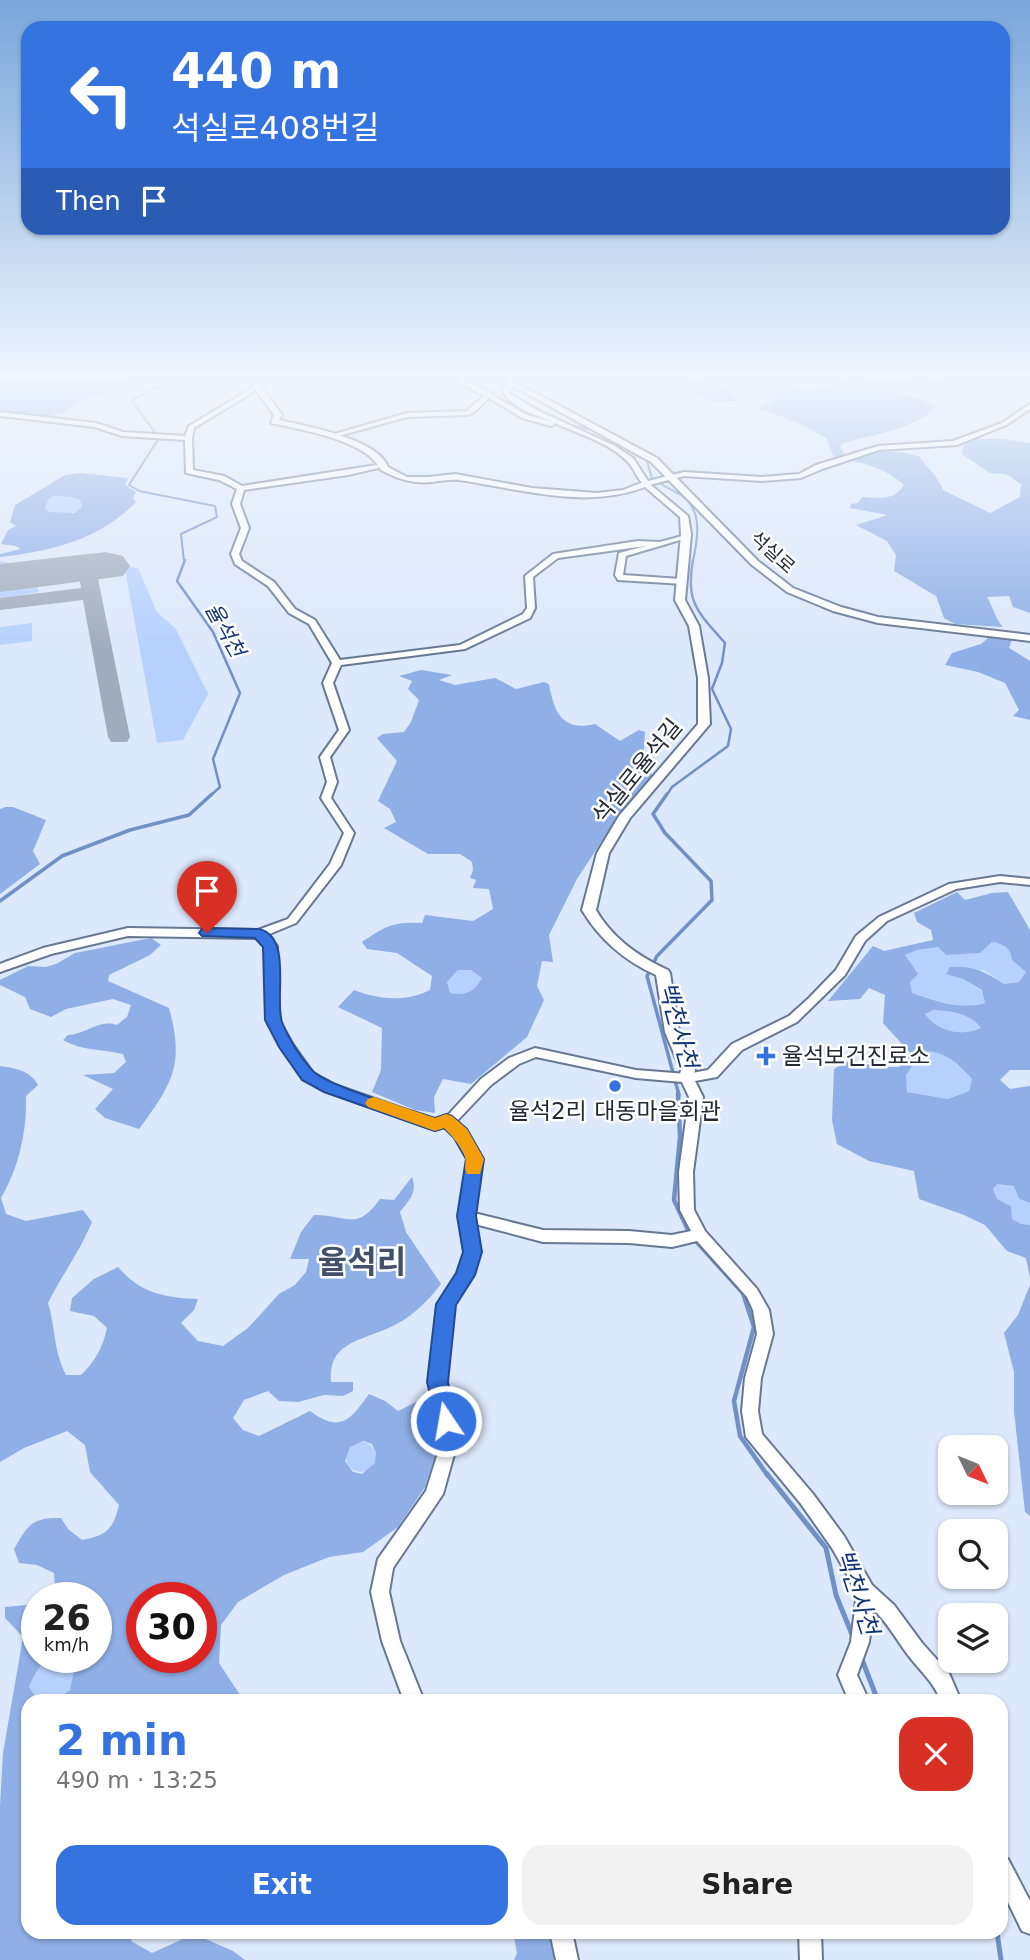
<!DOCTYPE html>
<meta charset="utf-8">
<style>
:root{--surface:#fff;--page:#f2f2f2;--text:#222;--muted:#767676;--accent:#3573e1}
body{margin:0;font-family:"DejaVu Sans","Noto Sans KR",sans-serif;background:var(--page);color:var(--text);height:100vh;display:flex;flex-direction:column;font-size:26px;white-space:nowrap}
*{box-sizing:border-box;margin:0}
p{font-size:23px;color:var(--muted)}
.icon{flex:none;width:38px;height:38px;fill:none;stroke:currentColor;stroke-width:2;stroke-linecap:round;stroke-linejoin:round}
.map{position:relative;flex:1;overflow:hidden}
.drawer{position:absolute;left:21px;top:1694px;width:987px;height:245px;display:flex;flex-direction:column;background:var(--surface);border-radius:21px;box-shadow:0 2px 5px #0004}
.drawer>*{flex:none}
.banner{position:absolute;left:21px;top:21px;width:989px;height:214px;border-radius:21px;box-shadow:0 2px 5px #0004;background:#3573e1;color:#fff;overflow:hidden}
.needle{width:46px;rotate:133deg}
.controls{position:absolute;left:938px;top:1435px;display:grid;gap:14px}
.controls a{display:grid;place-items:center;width:70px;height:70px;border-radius:14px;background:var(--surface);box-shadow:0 2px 5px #0004;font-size:35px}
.speed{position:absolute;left:21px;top:1582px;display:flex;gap:14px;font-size:35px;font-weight:700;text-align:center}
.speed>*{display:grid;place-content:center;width:91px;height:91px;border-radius:50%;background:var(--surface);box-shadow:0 2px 5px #0004;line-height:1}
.speed small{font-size:18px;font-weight:400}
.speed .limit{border:10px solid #d22;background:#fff;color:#111}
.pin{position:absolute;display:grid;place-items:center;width:60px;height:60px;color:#fff;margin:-72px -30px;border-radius:50% 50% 50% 0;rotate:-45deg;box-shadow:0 0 7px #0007}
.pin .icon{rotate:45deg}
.me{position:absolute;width:77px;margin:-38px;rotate:348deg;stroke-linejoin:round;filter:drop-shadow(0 0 5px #0008)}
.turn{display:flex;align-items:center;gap:24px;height:147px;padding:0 35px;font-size:32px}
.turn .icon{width:91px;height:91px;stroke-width:2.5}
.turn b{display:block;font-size:49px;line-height:60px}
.then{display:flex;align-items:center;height:66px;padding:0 35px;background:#0003;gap:14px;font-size:26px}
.round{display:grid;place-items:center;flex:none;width:74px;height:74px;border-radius:21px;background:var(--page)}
.headline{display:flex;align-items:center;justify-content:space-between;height:119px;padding:0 35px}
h1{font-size:42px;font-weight:700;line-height:52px;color:var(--accent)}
.cta{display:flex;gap:14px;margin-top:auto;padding:14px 35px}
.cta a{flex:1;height:80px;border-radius:21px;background:var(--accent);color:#fff;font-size:28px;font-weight:700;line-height:80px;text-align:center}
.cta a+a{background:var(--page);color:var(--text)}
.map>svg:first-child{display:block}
.green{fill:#b6d1fe}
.forest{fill:#8fafe6;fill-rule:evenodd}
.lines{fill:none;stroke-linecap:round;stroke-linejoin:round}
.stream-far4{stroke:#7190c5;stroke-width:2}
.stream-far3{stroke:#7190c5;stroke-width:2.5}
.stream-far2{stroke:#7190c5;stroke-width:3.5}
.stream-far1{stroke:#7190c5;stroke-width:4.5}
.stream{stroke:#7190c5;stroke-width:5}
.taxiway{fill:#a1acbc;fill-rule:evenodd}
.runway{fill:#a1acbc;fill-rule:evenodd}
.minor-casing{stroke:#677894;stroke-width:4}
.tertiary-casing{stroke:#677894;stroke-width:4}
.minor{fill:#fff;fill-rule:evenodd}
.tertiary{fill:#fff;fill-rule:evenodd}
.route{fill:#3573e1;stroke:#224b92;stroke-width:2}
.slow{fill:#f59e0b}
.poi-dot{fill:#3573e1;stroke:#fff;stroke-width:2.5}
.labels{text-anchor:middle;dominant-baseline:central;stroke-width:5;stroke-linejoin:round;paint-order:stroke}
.far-street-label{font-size:19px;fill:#232a36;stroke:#fff}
.far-water-label{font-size:21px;font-style:italic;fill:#103474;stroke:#fff}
.street-label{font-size:23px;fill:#232a36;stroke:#fff}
.poi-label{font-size:23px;fill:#232a36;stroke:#fff;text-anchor:start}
.water-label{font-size:24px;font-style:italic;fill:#103474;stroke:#fff}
.near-quarter-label{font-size:32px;font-weight:bold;fill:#41516c;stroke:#fff}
</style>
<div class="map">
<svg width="1030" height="1960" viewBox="0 0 1030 1960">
<rect width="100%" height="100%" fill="#dce8fb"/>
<path class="green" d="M54,496L73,497L80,500L82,507C71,515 56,518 45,509L48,498Z
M77,558L138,568L157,612L176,629L208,694L183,740L157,743L124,564L94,561L0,571V561L20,565Z
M31,582L37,583L39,592L0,599V585Z
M32,623V641L0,645V627Z
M992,942C1003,945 1011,948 1012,960L1026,972L1019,982L1004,984L984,970L947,974L963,979L982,991L985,1003C959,1010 937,1000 912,993L904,955L917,950L938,947L946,955L979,953Z
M458,970H471L483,978C474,992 466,996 450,993L447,982Z
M934,1010C953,1011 968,1013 981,1028C961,1037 938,1032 925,1014Z
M923,1051C945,1051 958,1063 972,1079L969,1091L948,1099L907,1092L906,1075Z
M997,1184L1014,1186L1019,1199L1030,1203V1225L1021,1224L1012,1219L1011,1206L997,1199L993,1189Z
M346 1457a15 15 0 1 1 30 0a15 15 0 1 1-30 0Z
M51,1658H67L74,1670L70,1690L55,1701L36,1697L29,1687L38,1666Z"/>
<path class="forest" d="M0,376H145L117,390L87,398L63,413L49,417L0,412Z
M652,376C680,376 719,374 736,401L711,402L696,392L701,389L697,385Z
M885,376L924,381L928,376H940L946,388C932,396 910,385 893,392L922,399L936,406C919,428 870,436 843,443L840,448L846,455L835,460L826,438L801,424L758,408L779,398L769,382L788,379L797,381L791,387L809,391L836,384L834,380L841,378L849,382Z
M974,439H1003L1030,443V613L1013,607L1009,596L987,597C993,607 995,618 1003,627L955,624L944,618L936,596L894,571L896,555L887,541L856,525L888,515L850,508L851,504L858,503L862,497C880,498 894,501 904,485C888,470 867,463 846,460C868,452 897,448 920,457C927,468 939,477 943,490L990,513L1020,497L1021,484L1006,474L990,473L962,454L964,444Z
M80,473L128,478L125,485L136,492L133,498L136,502C99,540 52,551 0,557V554L21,549L16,546L1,544L8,530L16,526L10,522L15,505L65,475ZM54,496L73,497L80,500L82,507L74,513L49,512L45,508L49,498Z
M989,637L1012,639L1009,648L1030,661V720L1013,716L1019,710L1005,683L978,672L945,665L952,653L981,644Z
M421,670L452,675L439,680L455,685L495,678L516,689L544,682L549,684C554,712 562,732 595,724L620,741L639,730L645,732L643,764L655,778L617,818L577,879L549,935L553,962L542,961L537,986L544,1000L527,1037L471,1084L443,1079L434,1097L435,1113L415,1110L372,1092L381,1070L382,1028L338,1007L354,990C379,1000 406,1002 430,990L432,976L397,953L367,949L362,942C386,926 392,922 422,923L425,915L473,921L493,909L489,889L473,888L476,880L470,878L473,870L472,862L460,854H428L384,828L396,822L390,809L378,801L397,761L377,738L383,734L404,732L411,722L419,700L408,689L412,681L399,676ZM458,970H471L482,978C474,992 466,996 450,993L447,982Z
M6,807H13L46,820L33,851L40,864L0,894V809Z
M957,892L965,900L992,893L1008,892L1030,930V1070H1010L1000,1080L1010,1089L1030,1086V1203L1019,1199L1014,1186L997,1184L993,1189L997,1199L1011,1206L1012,1219L1021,1224L1030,1225V1278L1026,1258L1007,1251L985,1225L964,1215L919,1199L914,1171L869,1161L837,1144L832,1120L834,1069L850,1060L878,1067H899L910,1053L883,1023L885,995L869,988L860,999L828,1001L873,946L884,951L933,940L931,930L917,922L914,913ZM992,942C1003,944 1011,948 1012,960L1026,972L1019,982L1004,984C986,972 973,965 950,967L946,974L963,979L982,990L985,1003C960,1010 936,1001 912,993L910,982L918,974L905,955L917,950L938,947L946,955L980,953ZM934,1010C952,1011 969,1013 981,1028C962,1037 938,1032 925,1014ZM923,1051C945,1051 958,1063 972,1079L969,1091L948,1099L907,1092L906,1075Z
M151,938L161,945L150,955L109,975L108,981L169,1008C185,1065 172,1084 139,1129L105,1118L95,1109L113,1089L83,1075L114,1073L126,1062L123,1054C102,1049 82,1051 63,1040L68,1035C87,1034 98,1019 117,1025L127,1017L131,1005L113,999L66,1009L51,1017L30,1009L25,997L0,985V980L28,966L46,967L56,964L75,953Z
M0,1066C15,1068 31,1071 38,1085L26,1096C27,1132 19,1167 1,1198L6,1214L26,1221L83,1210L92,1222C80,1251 62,1275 48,1303C56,1330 53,1349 66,1375H81C95,1362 103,1347 107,1328L94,1316L70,1311L72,1298L94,1279L118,1267C140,1293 165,1298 198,1299L194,1310L181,1323L198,1341L223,1346L248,1328L279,1294L295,1285L306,1272L309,1259H290L301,1232L314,1215C349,1215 356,1232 380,1199L394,1200L412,1177C418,1193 409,1200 400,1212L406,1232L441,1284C427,1302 413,1316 393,1326C365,1340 327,1341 331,1382H353V1391L343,1396L324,1395L298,1402L279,1401L268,1391L244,1400L233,1418L243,1430L259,1436L310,1411C341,1434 351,1419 369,1394L385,1401L398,1411L432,1394L439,1424L436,1453L425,1487L398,1527L363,1552L329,1557L284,1575L238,1602L221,1625L219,1663L240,1695H278L282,1701H55L70,1690L74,1670L67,1658C42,1658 39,1665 29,1687L36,1697L54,1701H28V1932H134L131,1941L152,1953L194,1934L233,1951L245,1960H0V1806L3,1753L23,1637L5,1618V1607L37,1604V1657H96V1598H47L55,1586L54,1573L37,1565L19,1563L14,1549C28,1525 32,1517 61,1518L68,1529L82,1540C107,1535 113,1530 119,1505L90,1472L85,1445L67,1431L24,1448L0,1462ZM363,1441L372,1444L376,1453L375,1463L362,1474L353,1472L345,1461L350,1447ZM142,1598H201V1657H142Z
M1030,1285V1516L1025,1512L1014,1411V1372L1004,1333L1018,1315Z
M513,1932H559L560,1960H514L517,1953Z"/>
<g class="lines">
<path class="stream-far4" d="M454,376L479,385L510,406
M566,424L596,431
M646,458L652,478C661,485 671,489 681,495C703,510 698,538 693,561
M184,561L181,534L217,517L215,506L139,491L129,485L159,438L132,401L150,390L185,376"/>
<path class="stream-far3" d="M185,560L177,581L213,632L240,693L213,759L220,787L210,796
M666,796L672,787L728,746L731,729L712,689L722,663L725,643C698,612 685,603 693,560"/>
<path class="stream-far2" d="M667,794L653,814L665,833L711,881L712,900L657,956L647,976L679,1095
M0,901L62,856L130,830L189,815L212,794"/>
<path class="stream-far1" d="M678,1093L680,1137L674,1200L690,1234
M695,1240L743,1293L754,1327L734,1401L740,1436L768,1476"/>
<path class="stream" d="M767,1474L826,1548L836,1595L853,1637
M861,1657L878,1701
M997,1932L1001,1960"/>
<path class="taxiway" d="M87,563L96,569L130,737L127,742H111L108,737L83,600L0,610V598L81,588L78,569Z"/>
<path class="runway" d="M106,552L123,556L130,566L123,576L0,592V564Z"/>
<g class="minor-casing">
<path id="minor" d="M516,376H523L508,390L509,393L537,410L615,446L633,458L648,481L684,472L762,477L799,474L816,465L878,446L953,441L1002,423L1030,404V409L1006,425L957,445L879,450L822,469L801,478L762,481L684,476L646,486C636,480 635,468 627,461C608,442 577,433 554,423L553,425L551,426L522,418L489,398L473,413L467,415L407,417L335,437L331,435L407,413L466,411L484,396L456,381V379L458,378L493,394L494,396L527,415L553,422C537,416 508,406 502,390Z
M256,383L259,385L250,394L194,428L192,438L193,470L224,476L242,486L383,464L387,466L348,475L244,490L240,504L249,528L239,554L242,561L274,582L295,609L315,620L340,660L460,645L523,614L527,608L525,576L553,554L638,541L660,542L686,535L690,537L626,556L623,575L681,579L685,582L684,584L618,580L615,575L619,553L646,546L558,558L533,577L535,608L530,618L465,649L341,665L333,683L349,730L330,757L337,782L331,798L354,833L341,865L296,923L267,935L277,946L279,1020L293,1045L313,1073L335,1085L435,1120L449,1114L481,1079L509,1058L535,1048L636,1070L687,1074L708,1070L732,1044L789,1016L809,998L836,970L856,936L879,917L949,884L1000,876L1030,879V885L1000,882L956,889L887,921L865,941L845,975L797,1022L742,1050L717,1077L695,1081L703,1097L693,1172L694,1210L705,1231L757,1289L769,1310L773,1334L761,1378L758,1411L762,1434L813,1494L844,1536L872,1585L894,1605L922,1643L949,1673L961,1701H941C934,1682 920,1671 908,1655C896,1639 887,1622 873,1609L869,1642L857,1675L869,1701H849L838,1675L851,1642L857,1592L832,1548L801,1504L746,1437L742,1411L745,1378L757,1334L753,1310L747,1297L697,1241L672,1247L629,1243L543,1242L475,1224L479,1252L473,1275L454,1305L446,1382L458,1440L443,1494L393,1568L389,1592L400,1641L424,1701H404L382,1641L371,1592L378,1559L426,1491L442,1440L430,1382L438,1304L458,1274L465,1252L459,1216L468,1159L455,1136L444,1127L435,1130L430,1128L325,1091L303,1079L281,1047L267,1020L265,947L256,938L128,936L51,954L0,972V964L43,948L128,928L258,930L288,919L330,864L344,833L321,798L327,782L320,757L339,730L323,683L332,663L309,624L289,613L268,586L235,564L231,554L241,528L232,504L237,489L219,480L186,473L185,440L122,436L95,427L0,416V412L96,423L123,432L185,436L189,426L246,392ZM536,1057L636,1078L682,1082L689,1097L679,1172L680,1210L691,1231L672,1235L629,1231L543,1230L474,1213L482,1159L465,1130L456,1122L491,1085L519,1064Z
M1001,1856L1008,1859L1030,1901V1934L1022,1931L1001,1888Z
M550,1932H572L578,1960H556Z
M799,1932H821L822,1960H800Z"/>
</g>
<g class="tertiary-casing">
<path id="tertiary" d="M260,376H268L260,385L282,415L279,420C306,426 378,439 388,467L407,477H429L455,474L532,488L597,493L623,490L646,481L688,516L691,534L685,600L699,626L708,678L710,724L630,818L609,853L596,910C612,938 639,957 668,970L670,973L679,1032L695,1070L692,1082H682L679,1078L681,1070L665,1032L656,975C625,961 600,940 582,910L597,853L619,816L698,724V678L689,626L675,600L681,534L680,517L645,487C585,510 520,489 459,480C450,479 441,481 432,482C412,484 398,479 381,470C367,440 302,430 271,423L274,415L252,385Z
M495,376H504L657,458L758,561L793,588L841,607L878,617L1030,635V641L878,623L833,611L787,592L752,565L651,462Z"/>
</g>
<use href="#minor" class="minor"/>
<use href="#tertiary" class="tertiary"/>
</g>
<linearGradient id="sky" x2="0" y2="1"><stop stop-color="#78a6da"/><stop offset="0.58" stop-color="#eff5fd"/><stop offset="1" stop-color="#eff5fd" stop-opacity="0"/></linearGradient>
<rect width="1030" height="651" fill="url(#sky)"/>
<path class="route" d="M207,928L259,929C293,937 274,998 282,1022C288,1038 302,1060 314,1072C333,1088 408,1109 435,1118L446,1114L452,1116L467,1129L484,1159L476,1216L482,1252L475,1275L456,1305L448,1382L457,1421L453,1427L446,1430L438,1427L427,1382L436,1304L456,1273L463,1252L457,1216L466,1159L454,1138L444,1128L435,1131L429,1129L324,1092L302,1080L279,1047L265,1020L263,947L255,938L202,936L199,933L202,929Z"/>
<path class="slow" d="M374,1097L435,1118L446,1114L452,1116L467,1129L484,1159L480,1174H467C463,1167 467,1163 465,1157C461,1146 452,1136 444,1128L435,1131L368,1107L365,1103L368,1099Z"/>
<g class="poi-dot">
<path d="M762.5 1045.5h7v7h7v7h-7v7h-7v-7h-7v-7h7z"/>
<circle cx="615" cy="1086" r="7"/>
</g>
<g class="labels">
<g class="far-street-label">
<text transform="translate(773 552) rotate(42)">석실로</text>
</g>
<g class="far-water-label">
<text transform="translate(225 630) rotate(61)">율석천</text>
</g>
<g class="street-label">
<text transform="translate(637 771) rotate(-51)">석실로율석길</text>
</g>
<g class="poi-label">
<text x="782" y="1056">율석보건진료소</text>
<text x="615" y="1111" text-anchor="middle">율석2리 대동마을회관</text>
</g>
<g class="water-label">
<text transform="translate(678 1025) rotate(75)">백천사천</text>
<text transform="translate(857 1592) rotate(72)">백천사천</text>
</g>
<g class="near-quarter-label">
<text x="362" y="1262">율석리</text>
</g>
</g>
</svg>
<div class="controls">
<a><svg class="needle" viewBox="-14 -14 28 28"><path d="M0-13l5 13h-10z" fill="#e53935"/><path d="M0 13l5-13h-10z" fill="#767676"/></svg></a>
<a><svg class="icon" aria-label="search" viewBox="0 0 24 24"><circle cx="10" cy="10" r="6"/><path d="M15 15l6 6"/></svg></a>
<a><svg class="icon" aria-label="layers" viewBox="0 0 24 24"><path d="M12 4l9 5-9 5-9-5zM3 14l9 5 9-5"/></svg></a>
</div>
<div class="speed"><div>26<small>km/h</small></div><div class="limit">30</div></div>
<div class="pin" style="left:207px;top:933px;background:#d93025"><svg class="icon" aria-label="arrive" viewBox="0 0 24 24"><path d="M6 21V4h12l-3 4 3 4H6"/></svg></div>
<svg class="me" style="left:446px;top:1421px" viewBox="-20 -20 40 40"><circle r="17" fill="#3573e1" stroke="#fff" stroke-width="3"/><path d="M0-11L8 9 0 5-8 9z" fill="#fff"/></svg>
<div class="banner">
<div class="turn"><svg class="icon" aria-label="left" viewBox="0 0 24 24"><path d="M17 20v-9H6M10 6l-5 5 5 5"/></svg><div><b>440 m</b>석실로408번길</div></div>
<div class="then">Then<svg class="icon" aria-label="arrive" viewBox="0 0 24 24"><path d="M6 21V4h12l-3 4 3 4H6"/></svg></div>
</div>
<section class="drawer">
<div class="headline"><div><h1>2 min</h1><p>490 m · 13:25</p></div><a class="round" style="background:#d93025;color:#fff"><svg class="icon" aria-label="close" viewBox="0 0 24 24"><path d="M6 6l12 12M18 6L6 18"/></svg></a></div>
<div class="cta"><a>Exit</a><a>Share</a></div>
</section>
</div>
